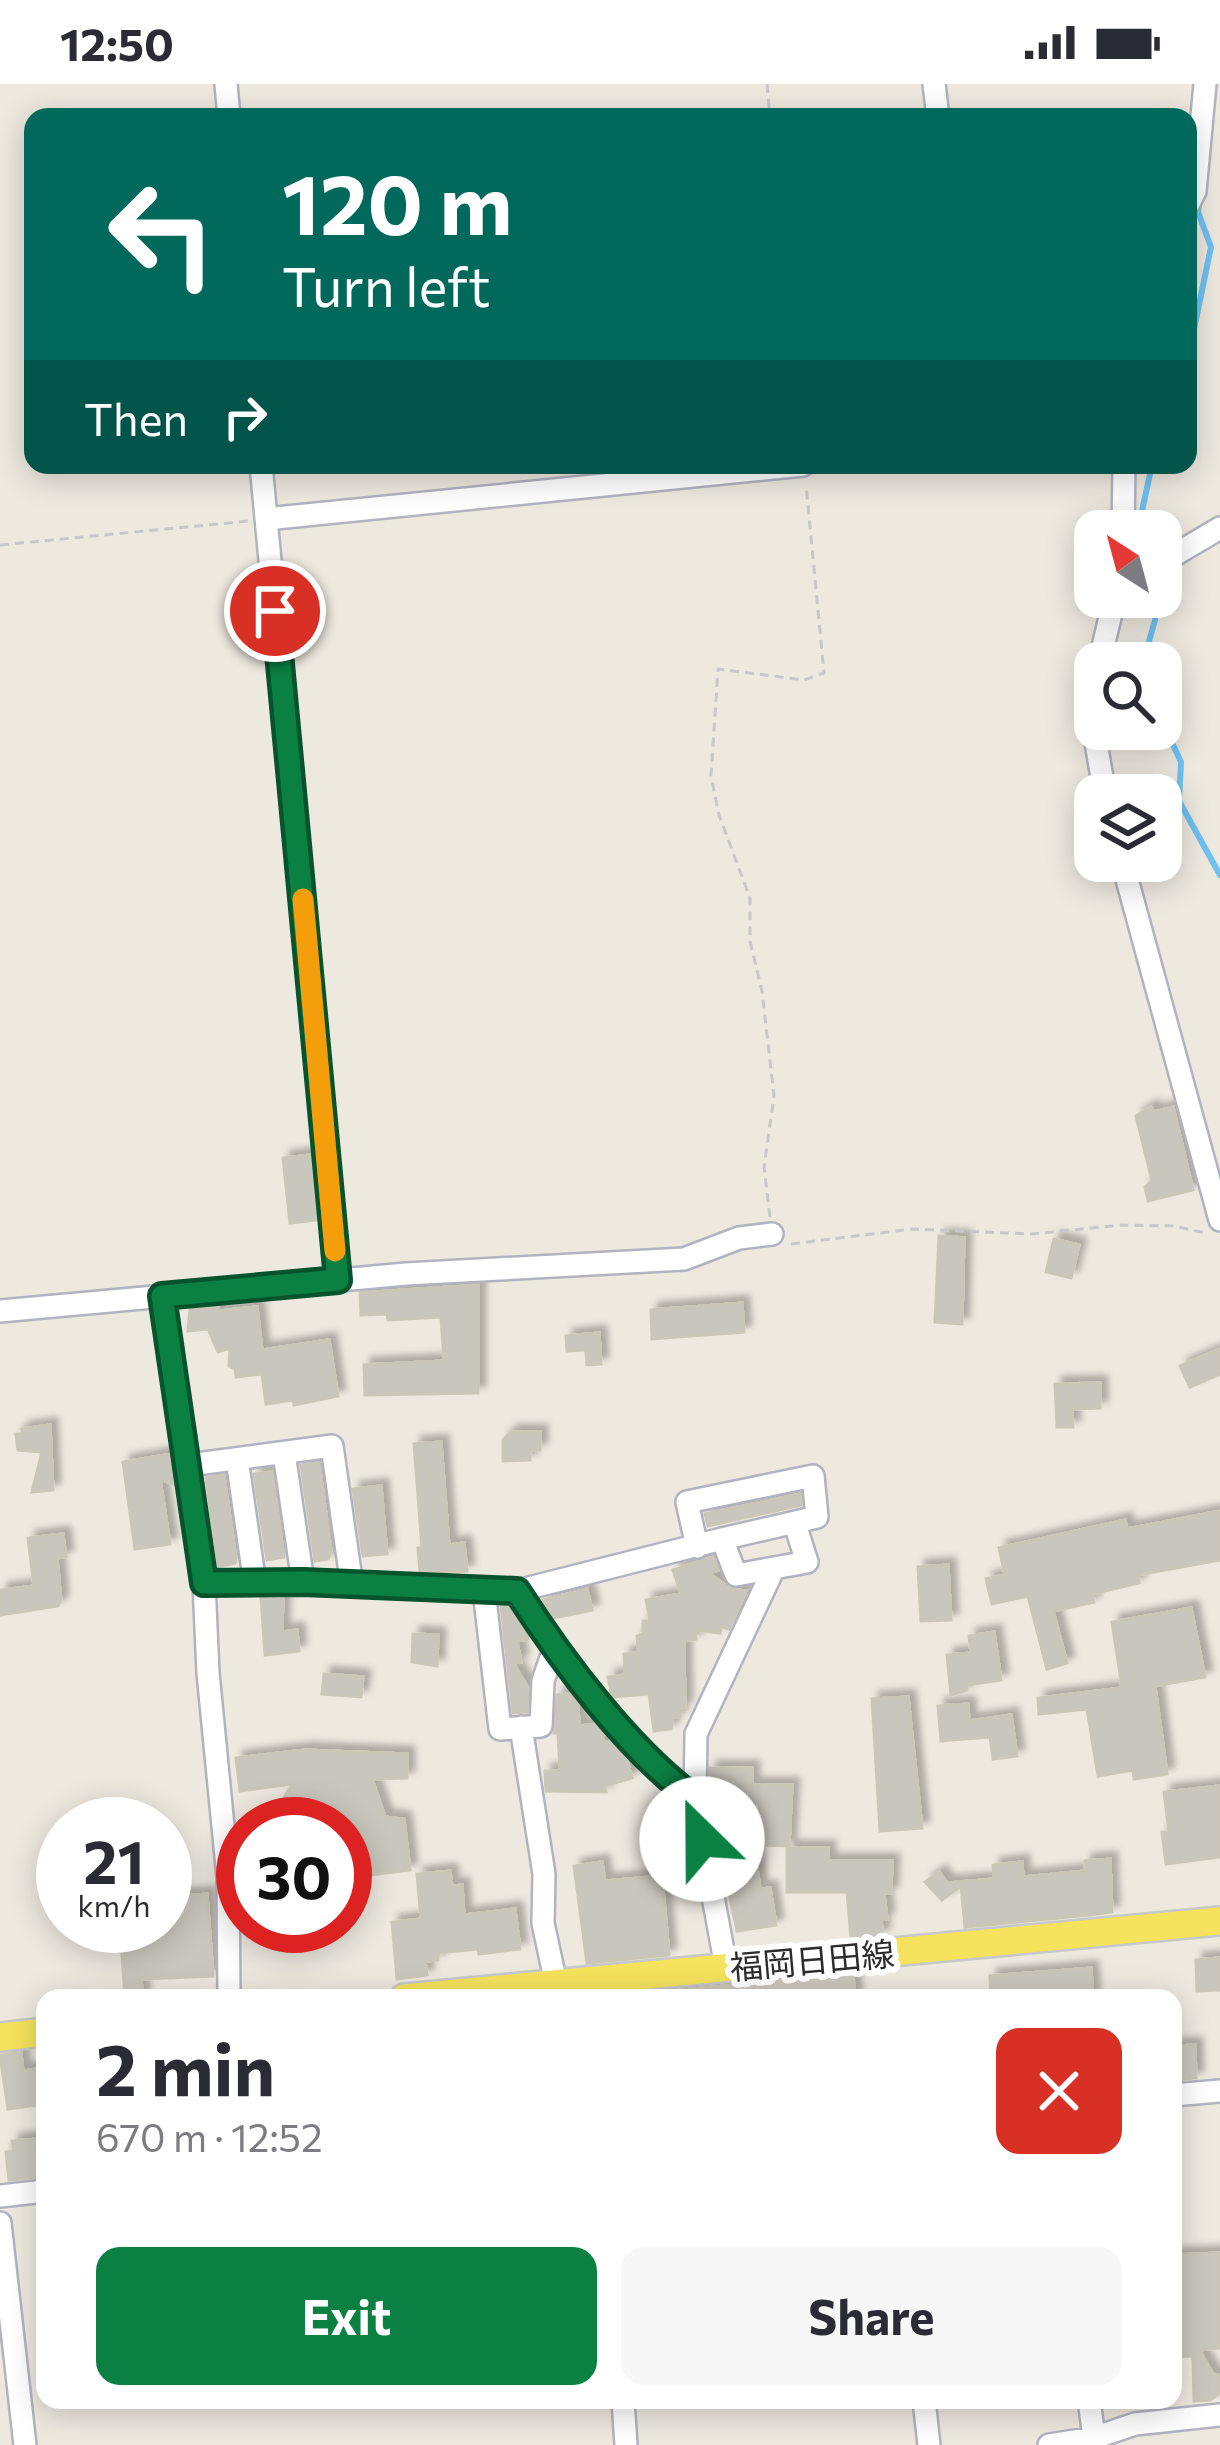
<!DOCTYPE html>
<meta charset="utf-8">
<style>
:root{--surface:#fff;--page:#f7f7f7;--text:#2b2b33;--muted:#7c7c81;--accent:#0b8043}
body{margin:0;font-family:Commissioner,"Noto Sans JP",sans-serif;background:var(--page);color:var(--text);height:100vh;display:flex;flex-direction:column;font-size:45px;white-space:nowrap}
*{box-sizing:border-box;margin:0}
p{font-size:39px;color:var(--muted)}
.icon{flex:none;width:66px;height:66px;fill:none;stroke:currentColor;stroke-width:2;stroke-linecap:round;stroke-linejoin:round}
.map{position:relative;flex:1;overflow:hidden}
.side{position:absolute;left:36px;top:1905px;width:1146px;height:420px;display:flex;flex-direction:column;background:var(--surface);border-radius:24px;box-shadow:0 6px 30px #0003}
.side>*{flex:none}
.guide{position:absolute;left:24px;top:24px;width:1173px;height:366px;border-radius:24px;box-shadow:0 6px 30px #0003;background:#00695c;color:#fff;overflow:hidden}
.needle{width:78px;rotate:324deg}
.controls{position:absolute;left:1074px;top:426px;display:grid;gap:24px}
.controls a{display:grid;place-items:center;width:108px;height:108px;border-radius:24px;background:var(--surface);box-shadow:0 6px 30px #0003;font-size:60px}
.speed{position:absolute;left:36px;top:1713px;display:flex;gap:24px;font-size:60px;font-weight:700;text-align:center}
.speed>*{display:grid;place-content:center;width:156px;height:156px;border-radius:50%;background:var(--surface);box-shadow:0 6px 30px #0003;line-height:1}
.speed small{font-size:30px;font-weight:400}
.speed .limit{border:18px solid #d22;background:#fff;color:#111}
.pin{position:absolute;display:grid;place-items:center;width:102px;height:102px;color:#fff;margin:-51px;border:6px solid #fff;border-radius:50%;box-shadow:0 3px 12px #0007}
.me{position:absolute;width:132px;margin:-66px;rotate:337deg;stroke-linejoin:round;filter:drop-shadow(0 0 9px #0008)}
.turn{display:flex;align-items:center;gap:42px;height:252px;padding:0 60px;font-size:54px}
.turn .icon{width:156px;height:156px;stroke-width:2.5}
.turn b{display:block;font-size:84px;line-height:102px}
.then{display:flex;align-items:center;height:114px;padding:0 60px;background:#0003;gap:24px;font-size:45px}
.round{display:grid;place-items:center;flex:none;width:126px;height:126px;border-radius:24px;background:var(--page)}
.headline{display:flex;align-items:center;justify-content:space-between;height:204px;padding:0 60px}
h1{font-size:72px;font-weight:700;line-height:90px}
.primary-button{display:flex;gap:24px;margin-top:auto;padding:24px 60px}
.primary-button a{flex:1;height:138px;border-radius:24px;background:var(--accent);color:#fff;font-size:48px;font-weight:700;line-height:138px;text-align:center}
.primary-button a+a{background:var(--page);color:var(--text)}
.status{display:flex;justify-content:space-between;align-items:center;height:84px;padding:0 60px;background:var(--surface);direction:ltr}
.status svg{height:33px;fill:currentColor}
.map>svg:first-child{display:block}
.lines{fill:none;stroke-linecap:round;stroke-linejoin:round}
.stream{stroke:#6fc1f2;stroke-width:6}
.building{fill:#c9c7bd;stroke:#cac6b8;stroke-width:3;filter:url(#shadow)}
.minor-casing{stroke:#b2b3c0;stroke-width:26}
.major-casing{stroke:#c8c8c8;stroke-width:32}
.path{stroke:#c8c8c8;stroke-width:3;stroke-dasharray:9 6;stroke-linecap:butt}
.minor{stroke:#fff;stroke-width:21}
.major{stroke:#f5e35d;stroke-width:27}
.route-casing{stroke:#07532c;stroke-width:30}
.route{stroke:#0b8043;stroke-width:21}
.slow{stroke:#f59e0b;stroke-width:21}
.labels{text-anchor:middle;dominant-baseline:central;stroke-width:12;stroke-linejoin:round;paint-order:stroke}
.street-label{font-size:33px;fill:#2c2c2c;stroke:#fff}
</style>
<div class="status"><b>12:50</b><svg viewBox="0 0 49 12"><path d="M0 12V9h3v3zM5 12V6h3v6zM10 12V3h3v9zM15 12V0h3v12zM26 1h20v11H26zM47 4h2v5h-2z"/></svg></div>
<div class="map">
<svg width="1220" height="2361" viewBox="0 0 1220 2361">
<defs>
<filter id="shadow"><feDropShadow dx="7" dy="-7" stdDeviation="3" flood-color="#0004"/></filter>
</defs>
<rect width="100%" height="100%" fill="#eee9df"/>
<g class="lines">
<path class="stream" d="M1188,253L1194,245L1211,163L1198,128L1200,115
M1149,447L1142,427L1152,381
M1143,579L1155,536L1156,513
M1161,635L1181,678L1179,717L1220,791"/>
</g>
<path class="building" d="M1151,1023L1154,1028L1173,1023L1193,1106L1148,1117L1145,1103L1152,1097L1136,1032Z
M311,1071L317,1136L290,1139L283,1074Z
M939,1152L964,1154L962,1240L935,1238Z
M1054,1155L1079,1161L1071,1194L1046,1188Z
M478,1201V1309L365,1311L364,1281L444,1277L441,1233L388,1236L387,1230L361,1231L360,1209Z
M742,1219L744,1248L652,1255L651,1226Z
M218,1223V1227L257,1223L262,1266L329,1256L338,1312L294,1321L293,1316L266,1320L262,1290L236,1293L235,1285L229,1282L230,1264L218,1268L208,1245L188,1247L190,1225Z
M599,1249L601,1280L587,1281L586,1266L567,1267L566,1252Z
M1220,1265V1290L1190,1303L1180,1282Z
M1100,1299V1324L1072,1325L1073,1343H1057L1055,1300Z
M50,1341L53,1406L32,1408L42,1368L18,1366L16,1350H23L22,1345Z
M511,1348H540V1366H530V1376L503,1377V1356Z
M441,1358L449,1461L464,1459L467,1487L420,1488L418,1464H422L414,1360Z
M172,1370L176,1401L160,1395L170,1460L135,1465L123,1378Z
M319,1379L331,1466L328,1475L315,1477L301,1381Z
M272,1388L284,1473L267,1476L254,1390Z
M224,1391L236,1474L235,1479L218,1483L206,1394Z
M381,1402L387,1470L363,1472L353,1405Z
M800,1410L801,1421L708,1442L705,1430Z
M1220,1427V1476L1137,1491L1139,1499L1092,1510L1094,1518L1053,1527L1067,1579L1047,1585L1028,1512L992,1520L986,1495L1005,1491L999,1464L1125,1436L1127,1445Z
M63,1450L66,1473L57,1474L61,1516L58,1522L0,1531L1,1506L34,1502L28,1454Z
M713,1473L718,1486L708,1489L731,1505L746,1507L729,1545L721,1542L720,1549L695,1546L696,1555L684,1557L685,1623L680,1625V1632L673,1634L671,1645L654,1647L649,1610L612,1613L608,1593L625,1591L624,1570L638,1569L637,1552L643,1550V1537H650L646,1516L681,1510L673,1486Z
M948,1481L951,1536L921,1537L918,1483Z
M587,1505L592,1526L553,1534L544,1520L543,1516Z
M261,1513H283L282,1548L297,1546L299,1567L265,1571Z
M501,1522H509L528,1550V1555L517,1557L521,1578L513,1579L528,1604L527,1628L513,1629Z
M1191,1524L1205,1593L1155,1602L1167,1690L1134,1695L1133,1686L1098,1692L1087,1625L1039,1630L1038,1614L1122,1604L1112,1538Z
M994,1548L1001,1596L967,1601V1606L951,1611L947,1571L971,1569L969,1552Z
M413,1550L438,1551L437,1582L412,1578Z
M324,1590L363,1593L361,1613L322,1610Z
M572,1610L578,1618L579,1642L596,1640L604,1650L602,1659L610,1657L626,1673L632,1694L604,1702L606,1708L546,1707L545,1687H560L558,1649H554L557,1611Z
M908,1613L922,1744L880,1747L872,1615Z
M968,1620L969,1637L1011,1631L1017,1672L993,1675L990,1653L941,1657L938,1622Z
M305,1666L407,1670V1694L372,1695L385,1733L404,1735L410,1786L345,1794V1740H269L292,1700L240,1707L236,1674Z
M710,1684H752V1701H792L789,1762L760,1761L759,1720H711Z
M1220,1702V1773L1166,1780L1162,1748H1169L1164,1708Z
M754,1762L760,1805L770,1804L776,1841L737,1847L720,1767Z
M787,1764H828V1777H892L891,1809H884L887,1835L881,1836L883,1851L851,1854L847,1808H787Z
M1110,1775L1112,1828L1090,1831L965,1843L961,1802L942,1816L925,1798L939,1788L947,1799L994,1795L993,1781L1022,1778L1023,1793L1085,1787V1777Z
M602,1778L605,1797L662,1792L669,1871L587,1879L574,1782Z
M450,1787L452,1802L462,1801L464,1831L515,1825L520,1865L479,1870L478,1865L438,1869V1876L425,1877L427,1891L397,1895L392,1838L421,1835L417,1790Z
M207,1810L213,1892L141,1895L143,1914H125L120,1842H165V1813Z
M1220,1874V1906L1197,1907L1196,1876Z
M1091,1884L1093,1914H991L990,1892Z
M853,1890L855,1914H630L629,1911Z
M1195,1961L1196,1994L1173,1996V1962Z
M21,1969L23,1987L43,1984L45,2020L8,2025L0,1971Z
M36,2055L39,2080L45,2079V2092L9,2096L6,2068L14,2067L12,2057Z
M1218,2169L1220,2264L1199,2266L1213,2290L1220,2292V2309L1210,2316L1194,2317L1193,2272L1173,2273V2171Z"/>
<g class="lines">
<g class="minor-casing">
<path id="minor" d="M226,0L229,33
M934,0L938,33
M1188,121L1195,107L1205,0
M261,381L338,1196
M266,435L803,381
M1123,447L1124,381
M1161,479L1220,444
M1099,579L1115,513
M1095,594L1089,618L1105,711
M1122,777L1220,1136
M162,1212L189,1381
M0,1227L406,1190L684,1175L739,1154L772,1150
M284,1369L303,1498
M237,1375L255,1500
M697,1463L687,1418L813,1392L817,1433L722,1455
M774,1484L807,1478L795,1440
M204,1499L189,1381L332,1362L352,1502
M517,1507L484,1506L500,1645L541,1642L543,1597L554,1565
M521,1643L544,1790L543,1839L559,1914
M695,1715L696,1650L774,1484L736,1491L722,1455L517,1507C560,1575 630,1668 695,1715L726,1883
M229,1914L228,1793L208,1589L204,1499L303,1498L484,1506
M1173,2011L1220,2007
M0,2112L45,2107
M0,2139L25,2361
M623,2316L626,2361
M924,2316L929,2361
M1089,2316L1095,2361
M1049,2361L1094,2354L1135,2340L1220,2331"/>
</g>
<g class="major-casing">
<path id="major" d="M404,1914L1220,1837
M0,1953L45,1948"/>
</g>
<path class="path" d="M767,0L770,33
M0,461L249,437
M770,1133L764,1083L774,1012L762,907L750,857V814L719,731L711,692L718,585L804,596L824,589L806,401
M791,1160L912,1145L1032,1150L1122,1141L1173,1142L1205,1149"/>
<use href="#minor" class="minor"/>
<use href="#major" class="major"/>
</g>
<g class="lines">
<g class="route-casing">
<path id="route" d="M275,527L338,1196L162,1212L204,1499L303,1498L517,1507C562,1577 628,1666 695,1715L702,1755"/>
</g>
<use href="#route" class="route"/>
<path class="slow" d="M303,815L335,1167"/>
</g>
<g class="labels">
<g class="street-label">
<text transform="translate(812 1875) rotate(-5)">福岡日田線</text>
</g>
</g>
</svg>
<div class="controls">
<a><svg class="needle" viewBox="-14 -14 28 28"><path d="M0-13l5 13h-10z" fill="#e53935"/><path d="M0 13l5-13h-10z" fill="#7c7c81"/></svg></a>
<a><svg class="icon" aria-label="search" viewBox="0 0 24 24"><circle cx="10" cy="10" r="6"/><path d="M15 15l6 6"/></svg></a>
<a><svg class="icon" aria-label="layers" viewBox="0 0 24 24"><path d="M12 4l9 5-9 5-9-5zM3 14l9 5 9-5"/></svg></a>
</div>
<div class="speed"><div>21<small>km/h</small></div><div class="limit">30</div></div>
<div class="pin" style="left:275px;top:527px;background:#d93025"><svg class="icon" aria-label="arrive" viewBox="0 0 24 24"><path d="M6 21V4h12l-3 4 3 4H6"/></svg></div>
<svg class="me" style="left:702px;top:1755px" viewBox="-20 -20 40 40"><circle r="19" fill="#fff"/><path d="M0-13L10 11 0 6-10 11z" fill="#0b8043"/></svg>
<div class="guide">
<div class="turn"><svg class="icon" aria-label="left" viewBox="0 0 24 24"><path d="M17 20v-9H6M10 6l-5 5 5 5"/></svg><div><b>120 m</b>Turn left</div></div>
<div class="then">Then<svg class="icon" aria-label="right" viewBox="0 0 24 24"><path d="M7 20v-9h11M14 6l5 5-5 5"/></svg></div>
</div>
<section class="side">
<div class="headline"><div><h1>2 min</h1><p>670 m · 12:52</p></div><a class="round" style="background:#d93025;color:#fff"><svg class="icon" aria-label="close" viewBox="0 0 24 24"><path d="M6 6l12 12M18 6L6 18"/></svg></a></div>
<div class="primary-button"><a>Exit</a><a>Share</a></div>
</section>
</div>
